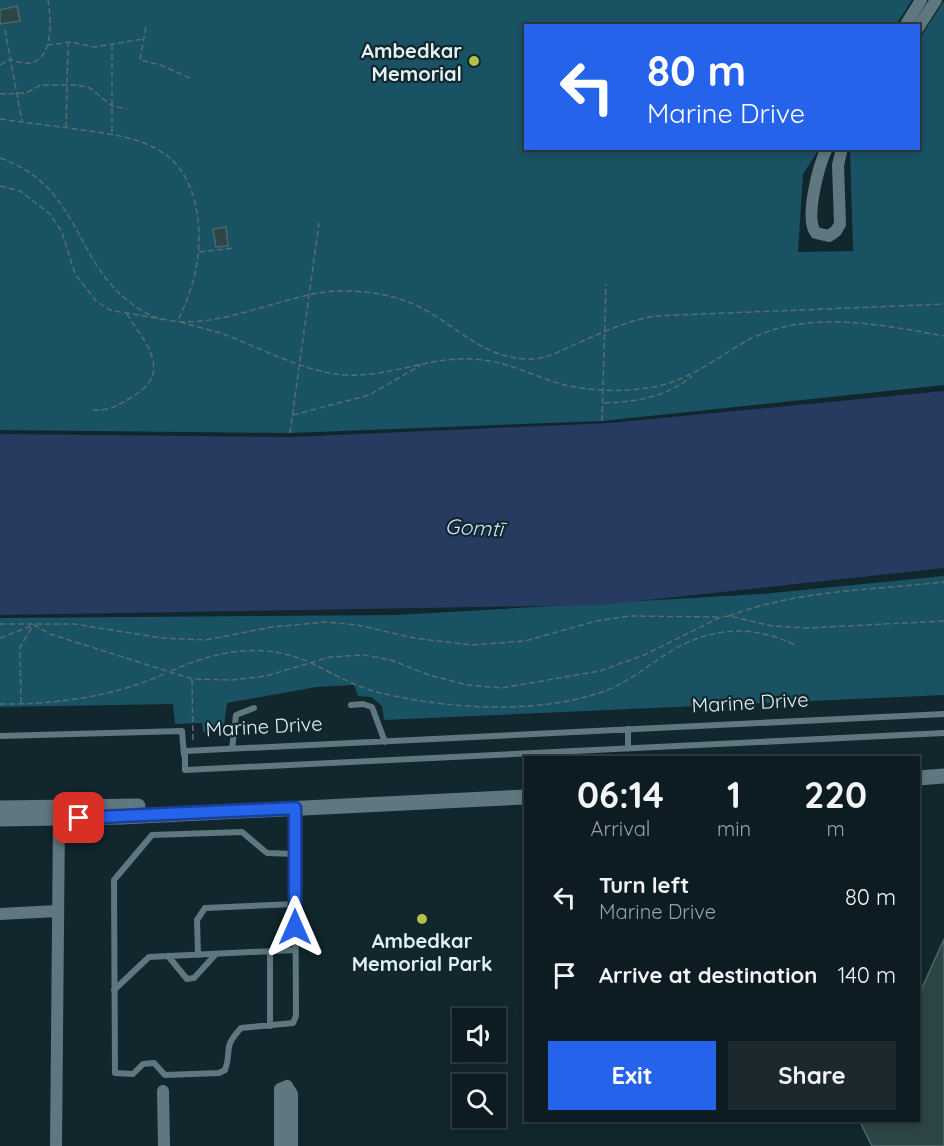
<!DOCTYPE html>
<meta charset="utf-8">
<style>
:root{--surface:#0d1c22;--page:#1b292f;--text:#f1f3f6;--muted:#9aa1a5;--line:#2d3a40;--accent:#2563eb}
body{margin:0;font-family:Quicksand,sans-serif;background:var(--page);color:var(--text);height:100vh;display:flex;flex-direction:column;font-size:22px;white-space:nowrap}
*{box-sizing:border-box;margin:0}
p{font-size:20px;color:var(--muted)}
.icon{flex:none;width:33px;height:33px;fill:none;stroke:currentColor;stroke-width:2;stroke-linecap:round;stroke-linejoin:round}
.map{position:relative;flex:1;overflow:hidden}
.sheet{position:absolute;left:524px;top:756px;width:396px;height:366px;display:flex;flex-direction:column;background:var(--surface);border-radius:0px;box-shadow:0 3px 9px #0003,0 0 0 2px var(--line)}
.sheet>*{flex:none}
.hud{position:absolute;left:524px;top:24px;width:396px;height:126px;border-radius:0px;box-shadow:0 3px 9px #0003,0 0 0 2px var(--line);background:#2563eb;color:#fff;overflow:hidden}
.fabs{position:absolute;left:452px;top:1008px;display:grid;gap:12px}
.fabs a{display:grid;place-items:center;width:54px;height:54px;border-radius:0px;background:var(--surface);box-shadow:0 3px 9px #0003,0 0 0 2px var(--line);font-size:30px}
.pin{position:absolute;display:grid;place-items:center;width:51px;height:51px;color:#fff;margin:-26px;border-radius:12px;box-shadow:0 3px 9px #0006}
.me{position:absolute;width:66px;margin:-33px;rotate:0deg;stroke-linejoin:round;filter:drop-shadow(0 0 4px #0008)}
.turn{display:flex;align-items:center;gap:21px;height:126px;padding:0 24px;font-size:27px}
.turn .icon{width:78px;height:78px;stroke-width:2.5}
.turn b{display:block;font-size:42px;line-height:51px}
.eta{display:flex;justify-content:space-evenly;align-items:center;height:102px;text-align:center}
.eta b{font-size:36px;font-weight:800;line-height:42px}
.action{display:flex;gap:12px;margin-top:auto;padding:12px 24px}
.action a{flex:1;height:69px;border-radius:0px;background:var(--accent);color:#fff;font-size:24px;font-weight:800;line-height:69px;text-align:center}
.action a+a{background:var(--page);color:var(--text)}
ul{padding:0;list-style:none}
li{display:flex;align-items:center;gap:18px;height:78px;padding:0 24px}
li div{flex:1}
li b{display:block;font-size:22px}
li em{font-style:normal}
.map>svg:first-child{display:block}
.green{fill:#195262}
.water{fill:#273b60}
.building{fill:#2d4546;stroke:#4e6768;stroke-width:1.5}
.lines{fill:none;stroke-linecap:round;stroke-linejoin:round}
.path{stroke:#586b71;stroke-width:1.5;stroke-dasharray:6 3;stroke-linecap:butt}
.service{stroke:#5f777f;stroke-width:6}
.minor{stroke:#5f777f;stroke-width:12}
.tertiary{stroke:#5f777f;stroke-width:15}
.route-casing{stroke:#184099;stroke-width:15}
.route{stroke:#2563eb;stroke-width:10}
.poi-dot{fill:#b5c249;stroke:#11262d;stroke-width:2}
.labels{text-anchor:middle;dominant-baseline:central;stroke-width:4.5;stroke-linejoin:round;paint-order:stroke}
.poi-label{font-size:20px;font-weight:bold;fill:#e3f0f5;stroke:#11262d;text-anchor:end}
.street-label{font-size:20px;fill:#e3f0f5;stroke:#11262d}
.water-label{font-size:21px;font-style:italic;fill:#d5e4ff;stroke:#11262d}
</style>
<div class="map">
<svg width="944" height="1146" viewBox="0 0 944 1146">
<rect width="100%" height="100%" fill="#11262d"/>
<path class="green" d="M0,0H912L896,25L525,26V148L819,149L803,174L798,252L853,251L850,149L918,148V41L944,1V385L602,421L290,433L0,430Z
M944,576V695L384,720L382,706L371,697L358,696L354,685L316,687L227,703L224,726L218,730L203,732L202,723L175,724L173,704L0,707V618L396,615L761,594Z"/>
<path class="water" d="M944,391V568L601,605L0,615V434L292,437L609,423Z"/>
<path class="building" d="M17,6L20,21L0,24V10Z
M226,227L228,246L216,247L213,229Z
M944,939V1146H872L859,1120H918V997Z"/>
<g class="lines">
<path class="path" d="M146,27L140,60L161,65L192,79
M5,30L22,121
M47,45L71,42L94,47L144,39
M112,45V133
M0,65L10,59C52,78 53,29 48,0
M0,94L26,93L41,85H77L90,88L112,106L127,109
M0,119C27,123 55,126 82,130C141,138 186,146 197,213C203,250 195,286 178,320
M66,128L68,43
M0,158C85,188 71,267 141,310C195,344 278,294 335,291C365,290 400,295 427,311C461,330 485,358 527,359C546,360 562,350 578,343C603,332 629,320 655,316L944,304
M0,186L20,191L50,214L62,232L75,274L96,301L110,310L167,320
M199,252L234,248
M180,322C193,326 207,329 220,333C260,347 301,371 344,375C392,378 435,353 483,360C512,363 537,378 565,385C590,391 621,392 647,388C687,383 714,359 748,340C807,309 883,325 944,336
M604,403C635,402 667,397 692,376
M93,410C109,411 119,405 132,397C175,372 144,342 127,314
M293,415L369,395L421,365
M602,421L606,284
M290,433L319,223
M729,616C797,590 872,590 944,582
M0,624H74L162,638L205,640L272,627L327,622L357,625L414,638L471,645L525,641L596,621L630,616L720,617
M0,638L34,625L50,634L192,679L232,680L266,676L330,657L364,655L391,660L429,675L468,685L501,688L600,671L644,655L721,617L729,616L772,626L808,628L944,621
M171,671C216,651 263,641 311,663C332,673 354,686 377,692C445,709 535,715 602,692C626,684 644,668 665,655C707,627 752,623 797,646
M192,680L193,741
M21,703L20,647L32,627
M0,704C54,705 117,696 166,673"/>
<path class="service" d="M351,705L363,704L372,707L385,742
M944,714L185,751V770L944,733
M628,729V749
M0,736L182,731L184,755
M232,749L236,715L254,708
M295,809L296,1016L293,1023L241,1028C221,1050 233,1049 225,1070L219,1073L165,1075L154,1063L143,1064L133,1074L115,1073L114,880L152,835L242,832L267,853L295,854
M270,951V1026
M198,955L197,920L205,908L295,904
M168,956L187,979L194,978L216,954
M114,990L149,957L295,950"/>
<path class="minor" d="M905,26L921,0
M918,28L936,0
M827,148C819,164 804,219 816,233L829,236L836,231L840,224L838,165L842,148
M0,914L57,911
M163,1091L164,1146
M56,1146L59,818
M280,1146V1089L287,1086L292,1094V1146"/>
<path class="tertiary" d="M918,778L944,776
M0,808L138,806
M0,819L121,817L525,797"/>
</g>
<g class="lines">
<g class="route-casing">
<path id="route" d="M79,818L295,808V927"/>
</g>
<use href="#route" class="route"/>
</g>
<g class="poi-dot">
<circle cx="474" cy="61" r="6"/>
<circle cx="422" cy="919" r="6"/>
</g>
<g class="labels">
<g class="poi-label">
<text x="462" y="50">Ambedkar<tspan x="462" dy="23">Memorial</tspan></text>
<text x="422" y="940" text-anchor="middle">Ambedkar<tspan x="422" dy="23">Memorial Park</tspan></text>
</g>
<g class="street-label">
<text transform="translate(750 702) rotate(-3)">Marine Drive</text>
<text transform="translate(264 726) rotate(-3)">Marine Drive</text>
</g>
<g class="water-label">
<text transform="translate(474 527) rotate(3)">Gomtī</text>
</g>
</g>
</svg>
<div class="fabs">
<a><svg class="icon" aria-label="sound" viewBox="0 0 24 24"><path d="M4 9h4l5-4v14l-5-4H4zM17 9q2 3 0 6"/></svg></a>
<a><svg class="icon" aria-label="search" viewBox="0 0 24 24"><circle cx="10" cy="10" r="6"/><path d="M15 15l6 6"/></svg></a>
</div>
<div class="pin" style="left:79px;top:818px;background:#d93025"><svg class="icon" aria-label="arrive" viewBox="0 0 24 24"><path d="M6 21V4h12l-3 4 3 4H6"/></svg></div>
<svg class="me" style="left:295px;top:927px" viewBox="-20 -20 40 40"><path d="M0-17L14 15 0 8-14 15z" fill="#2563eb" stroke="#fff" stroke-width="4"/></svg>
<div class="hud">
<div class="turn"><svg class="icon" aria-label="left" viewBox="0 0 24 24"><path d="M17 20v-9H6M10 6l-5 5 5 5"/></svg><div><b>80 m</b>Marine Drive</div></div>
</div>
<section class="sheet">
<div class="eta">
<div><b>06:14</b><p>Arrival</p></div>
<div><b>1</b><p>min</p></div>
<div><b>220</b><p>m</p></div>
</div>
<ul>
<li><svg class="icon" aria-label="left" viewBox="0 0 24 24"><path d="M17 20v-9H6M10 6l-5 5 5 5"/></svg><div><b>Turn left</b><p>Marine Drive</p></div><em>80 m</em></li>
<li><svg class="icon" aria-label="arrive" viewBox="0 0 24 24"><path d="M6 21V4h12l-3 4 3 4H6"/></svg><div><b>Arrive at destination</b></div><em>140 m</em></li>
</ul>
<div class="action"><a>Exit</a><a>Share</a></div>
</section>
</div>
